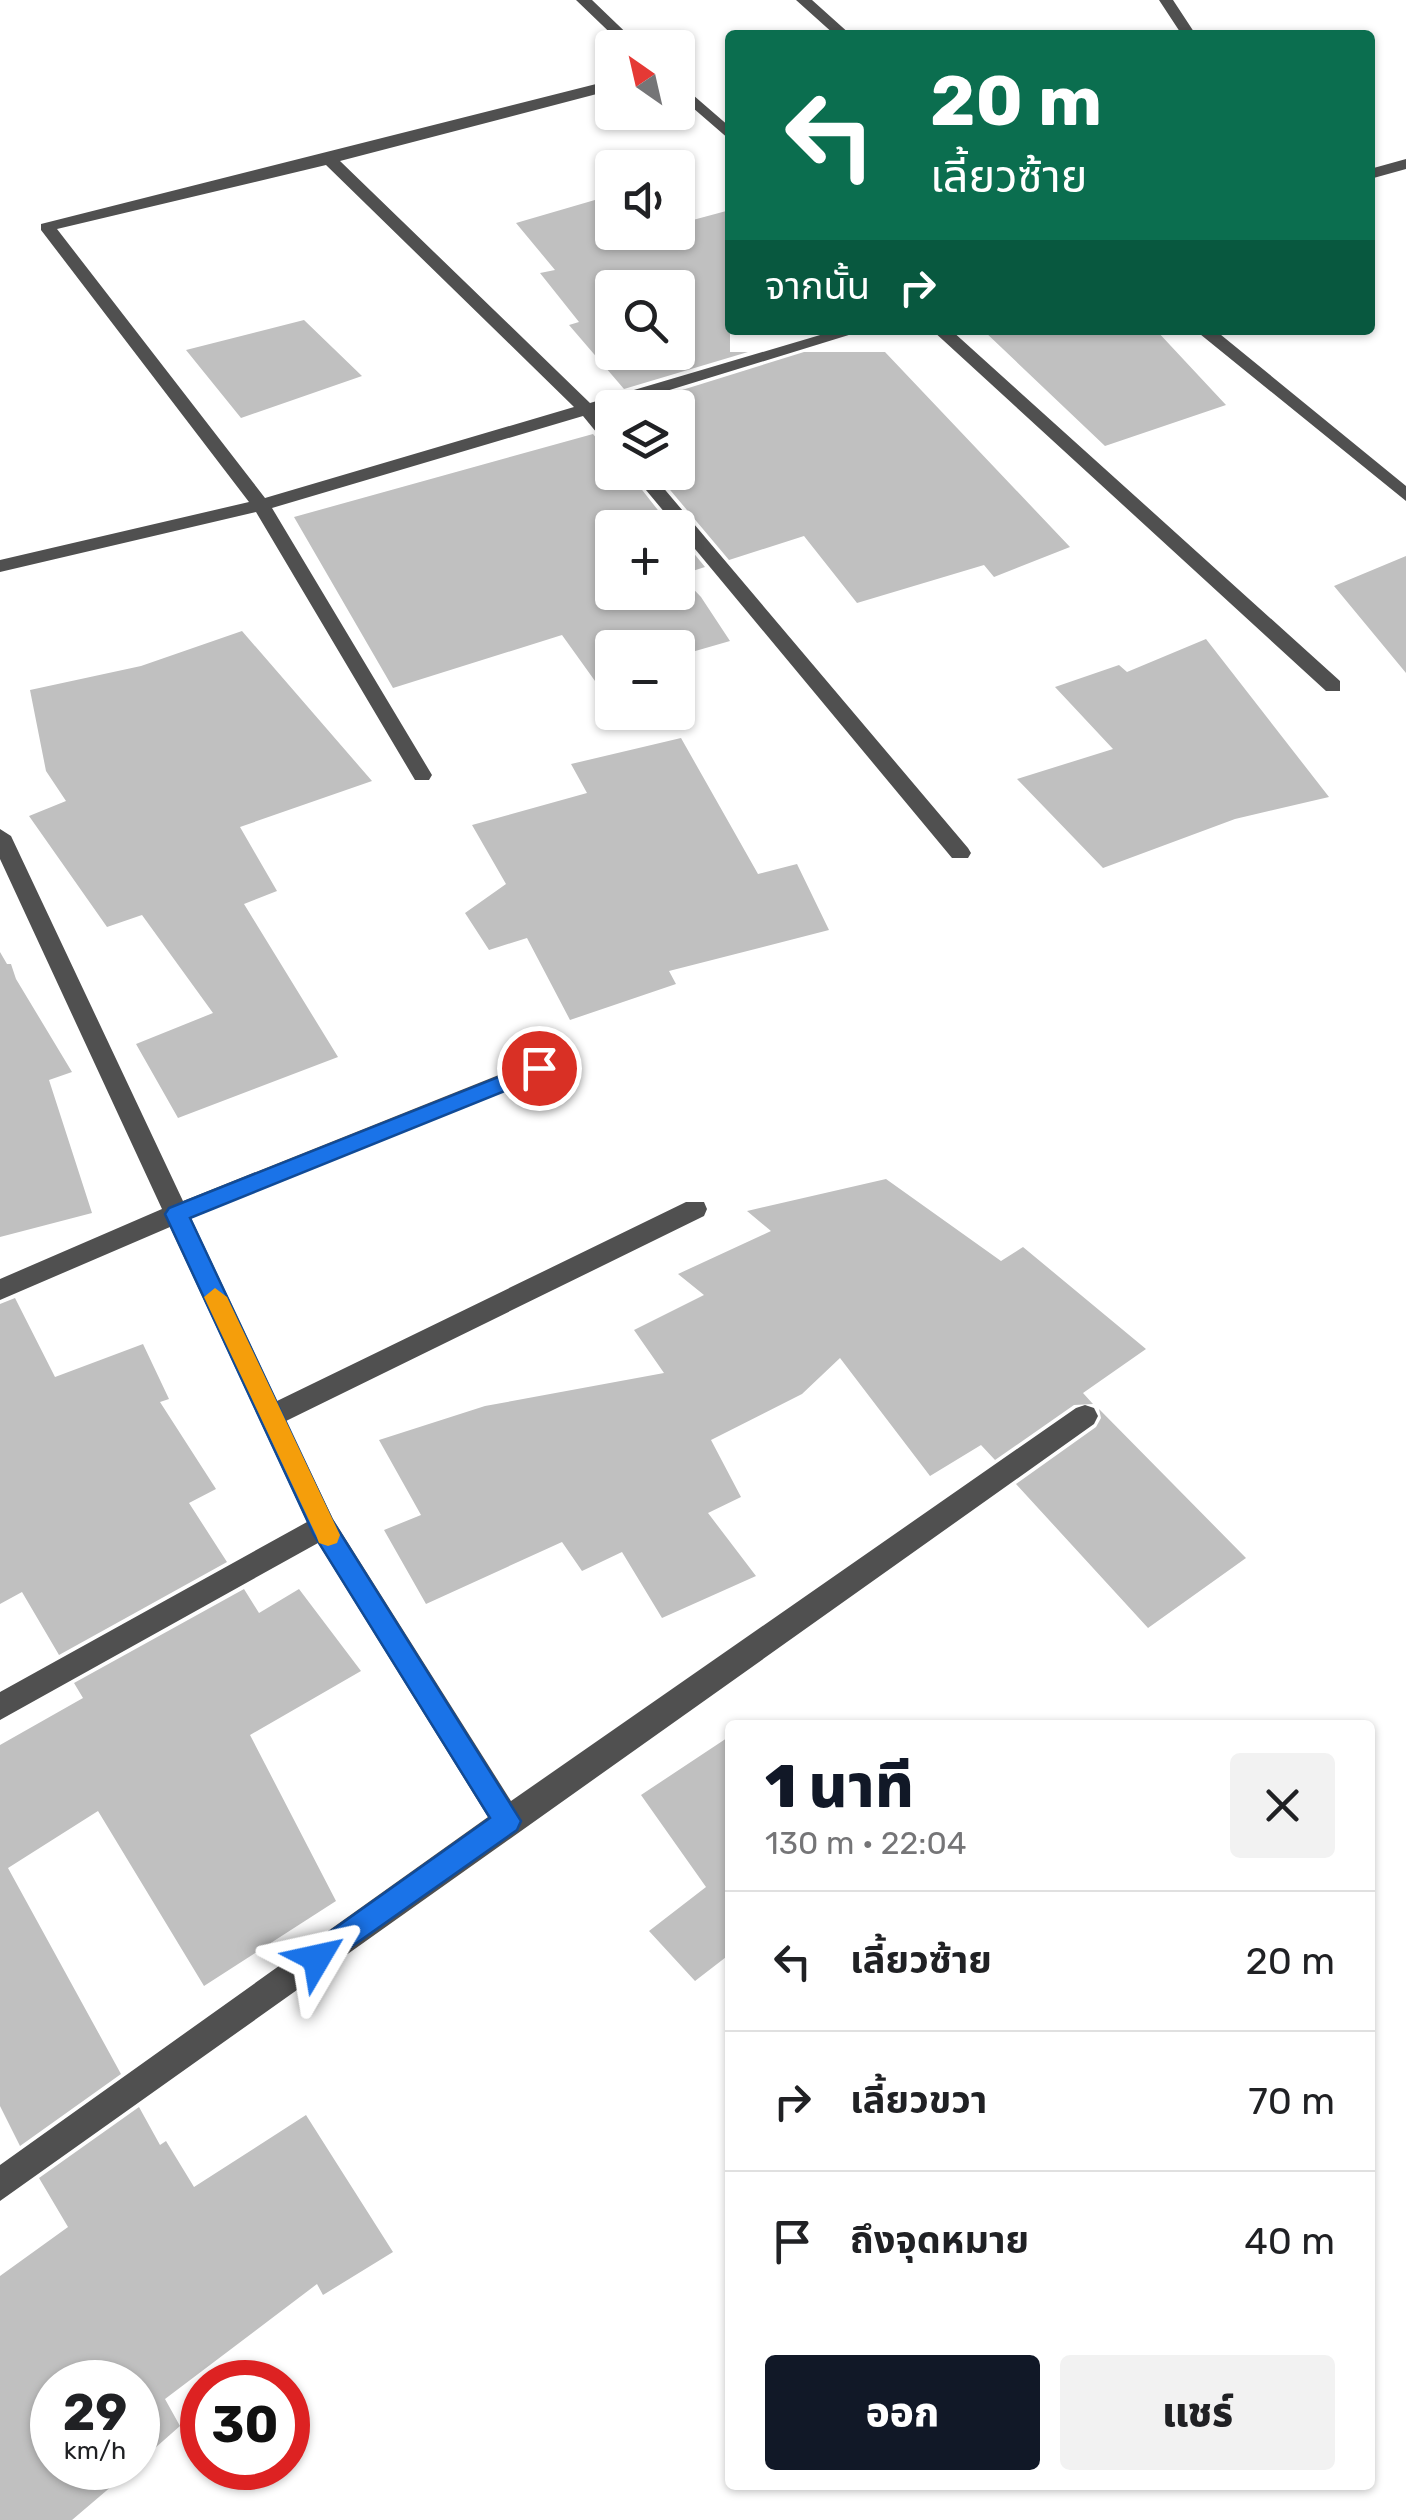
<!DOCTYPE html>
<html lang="th">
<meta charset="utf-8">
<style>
:root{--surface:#fff;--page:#f2f2f2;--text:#202124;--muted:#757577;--line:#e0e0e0;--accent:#111827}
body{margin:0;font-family:Rubik,"Noto Sans Thai",sans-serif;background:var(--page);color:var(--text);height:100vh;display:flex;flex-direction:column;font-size:38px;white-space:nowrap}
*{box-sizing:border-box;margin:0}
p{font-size:32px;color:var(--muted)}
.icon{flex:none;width:55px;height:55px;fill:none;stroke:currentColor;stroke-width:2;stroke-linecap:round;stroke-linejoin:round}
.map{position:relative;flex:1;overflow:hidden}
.sheet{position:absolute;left:725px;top:1720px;width:650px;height:770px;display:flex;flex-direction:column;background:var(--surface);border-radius:10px;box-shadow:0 2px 8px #0004}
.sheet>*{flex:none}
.guide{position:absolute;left:725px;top:30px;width:650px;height:305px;border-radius:10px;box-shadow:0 2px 8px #0004;background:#0b6e4f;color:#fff;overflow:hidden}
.needle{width:65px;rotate:326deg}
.buttons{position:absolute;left:595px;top:30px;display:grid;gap:20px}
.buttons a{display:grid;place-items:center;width:100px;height:100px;border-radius:10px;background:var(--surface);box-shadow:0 2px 8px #0004;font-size:50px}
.speed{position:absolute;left:30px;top:2360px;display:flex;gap:20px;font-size:50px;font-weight:700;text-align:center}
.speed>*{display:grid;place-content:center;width:130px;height:130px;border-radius:50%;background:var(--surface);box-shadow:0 2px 8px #0004;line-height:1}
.speed small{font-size:25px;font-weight:400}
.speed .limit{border:15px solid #d22;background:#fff;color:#111}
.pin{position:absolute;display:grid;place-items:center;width:85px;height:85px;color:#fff;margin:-42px;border:5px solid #fff;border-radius:50%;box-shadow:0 2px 10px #0007}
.me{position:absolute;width:110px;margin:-55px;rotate:54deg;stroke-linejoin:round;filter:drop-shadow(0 0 8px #0008)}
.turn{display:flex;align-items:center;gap:35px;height:210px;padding:0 40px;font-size:45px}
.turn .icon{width:130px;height:130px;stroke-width:2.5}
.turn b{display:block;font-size:70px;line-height:85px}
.then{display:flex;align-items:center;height:95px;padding:0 40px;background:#0003;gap:20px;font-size:38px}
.round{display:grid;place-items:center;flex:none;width:105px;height:105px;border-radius:10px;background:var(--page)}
.overview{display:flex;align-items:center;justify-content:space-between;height:170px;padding:0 40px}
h1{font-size:60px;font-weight:800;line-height:75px;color:var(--accent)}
.button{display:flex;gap:20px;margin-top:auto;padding:20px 40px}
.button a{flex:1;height:115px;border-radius:10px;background:var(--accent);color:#fff;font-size:40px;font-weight:800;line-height:115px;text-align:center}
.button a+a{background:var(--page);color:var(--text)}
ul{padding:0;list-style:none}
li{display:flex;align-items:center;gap:30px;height:140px;padding:0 40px;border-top:2px solid var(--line)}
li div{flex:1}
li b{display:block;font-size:38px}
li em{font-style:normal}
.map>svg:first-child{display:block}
.building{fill:#c0c0c0;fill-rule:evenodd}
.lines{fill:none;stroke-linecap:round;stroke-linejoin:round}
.minor{fill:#505050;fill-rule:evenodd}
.route{fill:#1a73e8;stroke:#114b97;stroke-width:2.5}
.slow{fill:#f59e0b}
</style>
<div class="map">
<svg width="1406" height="2520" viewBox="0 0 1406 2520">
<rect width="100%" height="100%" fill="#fff"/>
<path class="building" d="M612,195V232H678V224L730,210V352H748L624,389L569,325L579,322L540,273L555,270L516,223ZM612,288H678V352H612Z
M304,320L362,376L241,418L186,350Z
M983,330H1156L1226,405L1105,446Z
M804,352H885L1070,547L994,577L984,565L857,603L804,536L729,560L655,472H678V408H640L637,404Z
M593,434L603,446L612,448V472H628L672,528H612V592H678V534L705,567L680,575L701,597L730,641L678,656V648H612V676L595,681L562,635L393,688L294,517Z
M1406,556V673L1334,586Z
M242,631L372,781L240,827L277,891L244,904L338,1057L178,1118L136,1044L213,1013L142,915L107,927L29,816L66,801L46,771L30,690L141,666Z
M1206,639L1329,797L1235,819L1103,868L1017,779L1113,749L1055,687L1119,665L1127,672Z
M681,738L758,874L797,864L829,930L669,971L676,984L570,1020L527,938L489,950L465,913L506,884L472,825L587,793L571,764Z
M0,952L7,964H11L16,979L72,1072L49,1080L92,1213L0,1237Z
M886,1179L1001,1261L1023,1247L1146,1349L1083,1393L1093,1404L1074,1405L995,1460L981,1445L930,1476L840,1358L802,1394L711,1440L741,1497L708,1513L756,1576L662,1618L622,1552L582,1571L562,1542L426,1604L384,1530L421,1515L379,1440L485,1406L664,1373L634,1330L704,1295L678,1274L771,1231L747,1211Z
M15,1298L55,1377L143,1344L169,1399L160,1402L216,1489L189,1503L227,1562L59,1655L22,1592L0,1604V1304Z
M1099,1409L1246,1558L1148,1628L1016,1484L1096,1427L1101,1418Z
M244,1589L259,1613L299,1589L361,1671L250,1735L336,1901L204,1986L98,1811L8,1868L121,2074L20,2146L0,2106V1745L83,1698L74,1683Z
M730,1736V1954L695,1981L649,1931L706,1887L641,1795Z
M139,2107L160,2145L166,2141L194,2187L306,2115L393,2252L323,2295L317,2284L165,2399L180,2426L138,2463V2382H52V2468H133L72,2520H0V2276L68,2227L39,2178Z"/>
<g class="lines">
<path class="minor" d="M576,0H592L642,48H626Z
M796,0H812L851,35H835Z
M1159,0H1173L1196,35H1182Z
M612,80V90L340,161L590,403L837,330H865L598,412L612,429V445L606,444L583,416L272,508L432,775L429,780H415L256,512L0,572V560L249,502L41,230V224ZM326,165L574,407L265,498L57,229Z
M678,82L730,127V140L678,95Z
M1406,159V169L1370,179V169Z
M932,330H951L1340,681V691H1326Z
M1195,330H1215L1406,486V501Z
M631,472H650L968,848L971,853L968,858H952Z
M0,829L11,836L183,1201L531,1062L539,1059L551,1068L547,1074L191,1218L277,1401L686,1202H704L707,1209L704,1216L286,1421L333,1519L511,1801L1076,1408L1085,1405L1094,1408L1098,1416L1094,1424L0,2201V2165L488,1817L318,1543L0,1720V1692L307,1522L170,1227L0,1300V1279L162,1209L0,859Z"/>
</g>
<path class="route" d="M539,1061L547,1063L550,1068L547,1074L190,1218L332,1520L521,1821L517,1830L317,1971L307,1967L303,1958L307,1948L490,1818L314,1535L165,1214L169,1208Z"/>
<path class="slow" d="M215,1288L227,1297L340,1535L337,1543L328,1546L319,1543L316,1535L204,1297Z"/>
</svg>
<div class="buttons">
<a><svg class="needle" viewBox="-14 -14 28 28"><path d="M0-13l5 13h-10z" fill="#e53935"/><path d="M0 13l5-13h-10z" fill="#757577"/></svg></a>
<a><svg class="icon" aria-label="sound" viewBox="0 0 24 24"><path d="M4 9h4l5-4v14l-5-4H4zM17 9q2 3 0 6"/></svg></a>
<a><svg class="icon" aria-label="search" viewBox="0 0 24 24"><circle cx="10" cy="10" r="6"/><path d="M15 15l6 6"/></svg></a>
<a><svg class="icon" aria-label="layers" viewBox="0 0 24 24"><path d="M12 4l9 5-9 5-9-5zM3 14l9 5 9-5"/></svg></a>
<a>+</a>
<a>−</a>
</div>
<div class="speed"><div>29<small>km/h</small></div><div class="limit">30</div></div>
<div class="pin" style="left:539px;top:1068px;background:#d93025"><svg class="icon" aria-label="arrive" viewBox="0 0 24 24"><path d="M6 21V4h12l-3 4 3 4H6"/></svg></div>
<svg class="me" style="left:317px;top:1958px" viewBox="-20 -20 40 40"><path d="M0-17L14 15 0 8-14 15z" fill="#1a73e8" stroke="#fff" stroke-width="4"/></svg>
<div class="guide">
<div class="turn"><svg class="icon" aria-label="left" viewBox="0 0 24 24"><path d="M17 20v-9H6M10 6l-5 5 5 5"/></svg><div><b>20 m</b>เลี้ยวซ้าย</div></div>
<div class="then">จากนั้น<svg class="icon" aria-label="right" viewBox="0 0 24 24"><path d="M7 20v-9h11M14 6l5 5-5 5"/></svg></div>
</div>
<section class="sheet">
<div class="overview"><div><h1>1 นาที</h1><p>130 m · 22:04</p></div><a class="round"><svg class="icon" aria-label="close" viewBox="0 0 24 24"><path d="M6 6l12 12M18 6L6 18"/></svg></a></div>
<ul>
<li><svg class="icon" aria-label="left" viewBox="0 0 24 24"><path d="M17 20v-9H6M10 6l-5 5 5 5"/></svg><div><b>เลี้ยวซ้าย</b></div><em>20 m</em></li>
<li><svg class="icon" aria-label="right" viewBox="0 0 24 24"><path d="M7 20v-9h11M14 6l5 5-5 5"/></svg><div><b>เลี้ยวขวา</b></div><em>70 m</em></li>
<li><svg class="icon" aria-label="arrive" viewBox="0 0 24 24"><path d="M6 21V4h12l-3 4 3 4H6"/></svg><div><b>ถึงจุดหมาย</b></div><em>40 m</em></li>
</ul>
<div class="button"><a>ออก</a><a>แชร์</a></div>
</section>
</div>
